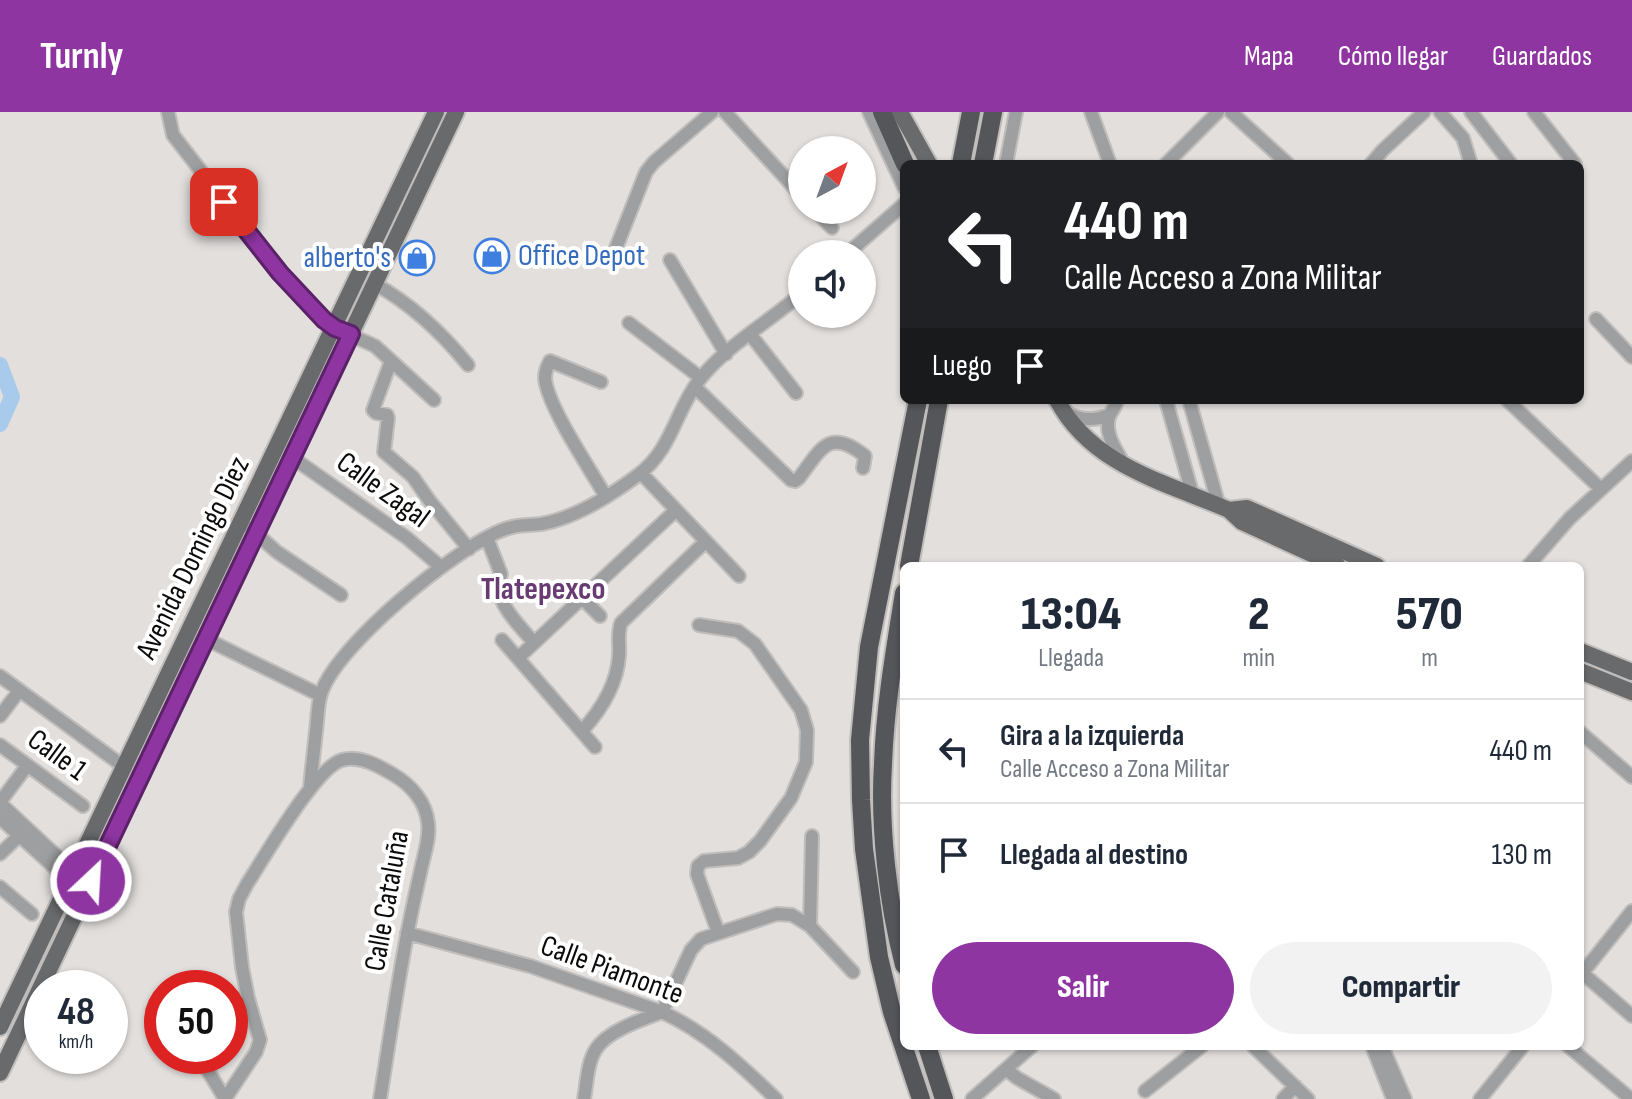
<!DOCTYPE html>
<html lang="es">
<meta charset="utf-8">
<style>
:root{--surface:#fff;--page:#f2f2f3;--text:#1f2937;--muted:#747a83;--line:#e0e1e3;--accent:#8e35a1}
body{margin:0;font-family:"Sofia Sans Condensed",sans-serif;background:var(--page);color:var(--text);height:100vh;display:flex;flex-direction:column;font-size:30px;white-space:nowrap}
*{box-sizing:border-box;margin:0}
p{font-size:26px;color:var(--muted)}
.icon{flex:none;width:44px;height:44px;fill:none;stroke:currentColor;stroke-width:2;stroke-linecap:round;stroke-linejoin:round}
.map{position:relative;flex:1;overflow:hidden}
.drawer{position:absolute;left:900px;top:450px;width:684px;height:488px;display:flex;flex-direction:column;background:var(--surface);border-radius:12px;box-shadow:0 2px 6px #0004}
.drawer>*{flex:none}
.banner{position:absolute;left:900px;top:48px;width:684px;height:244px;border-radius:12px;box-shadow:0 2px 6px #0004;background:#202124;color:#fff;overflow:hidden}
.needle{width:52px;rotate:41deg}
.controls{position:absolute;left:788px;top:24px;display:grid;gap:16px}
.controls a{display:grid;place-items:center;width:88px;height:88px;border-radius:50%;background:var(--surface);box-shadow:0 2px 6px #0004;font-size:40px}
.speed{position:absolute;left:24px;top:858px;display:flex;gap:16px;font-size:40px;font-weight:700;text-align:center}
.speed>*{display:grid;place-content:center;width:104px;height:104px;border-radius:50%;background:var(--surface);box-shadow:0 2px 6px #0004;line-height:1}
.speed small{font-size:20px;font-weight:400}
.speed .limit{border:12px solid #d22;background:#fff;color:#111}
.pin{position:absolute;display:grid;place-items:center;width:68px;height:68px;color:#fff;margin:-34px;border-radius:16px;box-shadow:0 4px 12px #0006}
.me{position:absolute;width:88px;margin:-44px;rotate:25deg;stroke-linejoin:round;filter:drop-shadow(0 0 6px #0008)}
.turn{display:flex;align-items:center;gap:28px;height:168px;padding:0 32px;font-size:36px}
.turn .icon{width:104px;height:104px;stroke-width:2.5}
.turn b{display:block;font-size:56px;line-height:68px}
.then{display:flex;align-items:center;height:76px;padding:0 32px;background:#0003;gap:16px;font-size:30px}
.eta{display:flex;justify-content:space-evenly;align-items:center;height:136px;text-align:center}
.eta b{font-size:48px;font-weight:800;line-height:56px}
.action{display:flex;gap:16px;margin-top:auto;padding:16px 32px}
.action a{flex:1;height:92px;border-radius:48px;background:var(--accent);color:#fff;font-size:32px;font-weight:800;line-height:92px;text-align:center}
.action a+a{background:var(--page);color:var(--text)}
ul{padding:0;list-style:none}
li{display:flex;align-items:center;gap:24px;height:104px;padding:0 32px;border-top:2px solid var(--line)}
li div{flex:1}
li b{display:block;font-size:30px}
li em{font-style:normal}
header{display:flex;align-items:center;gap:48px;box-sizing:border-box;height:112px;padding:0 40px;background:var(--accent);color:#fff}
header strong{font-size:38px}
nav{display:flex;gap:44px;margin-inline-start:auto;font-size:28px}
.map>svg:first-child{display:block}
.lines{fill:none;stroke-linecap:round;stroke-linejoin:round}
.river{stroke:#a8caeb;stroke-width:16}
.minor-casing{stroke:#c0bdbb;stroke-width:16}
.major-casing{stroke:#c0bdbb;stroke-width:20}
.highway-casing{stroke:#c0bdbb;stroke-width:22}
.minor{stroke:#9e9fa1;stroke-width:12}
.major{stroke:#686a6c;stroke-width:16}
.highway{stroke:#545659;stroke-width:18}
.route-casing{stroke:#5c2269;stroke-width:20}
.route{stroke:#8e35a1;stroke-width:14}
.labels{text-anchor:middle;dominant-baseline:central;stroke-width:8;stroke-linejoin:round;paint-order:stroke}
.shop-label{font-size:30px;fill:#366cbe;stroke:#fff;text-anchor:start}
.street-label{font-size:30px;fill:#0c0b0a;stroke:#fff}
.neighbourhood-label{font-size:32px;font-weight:bold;fill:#683c72;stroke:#fff}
</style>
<header>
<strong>Turnly</strong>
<nav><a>Mapa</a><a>Cómo llegar</a><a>Guardados</a></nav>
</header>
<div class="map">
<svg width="1632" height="987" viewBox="0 0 1632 987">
<rect width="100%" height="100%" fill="#e2dfdd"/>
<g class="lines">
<path class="river" d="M0,253L12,285L0,312"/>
<g class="minor-casing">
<path id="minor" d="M168,0L173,23L280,161L324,208L335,216L375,234L434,288
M725,0L802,84
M869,0L904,75
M1091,0L1110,52
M1231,0L1288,52
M1440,0L1463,26L1471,52
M1471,0L1511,52
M1534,0L1575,52
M1006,52L1016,0
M1166,52L1218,0
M1371,52L1383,38L1424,0
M815,98L832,116
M847,142L904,92
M612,146L646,60L654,50L712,0
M670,148L726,242
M375,172C411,192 442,221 468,253
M1596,207L1632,245
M629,211L701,266
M750,222L796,281
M391,249L373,298L376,301L387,303L388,306L384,340L413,365L429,388L469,437
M601,270L550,249C547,255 545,259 545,266C547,294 591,358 606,385
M695,275L791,368L795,369L799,366C821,337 829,315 865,344L863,356
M1117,288C1116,295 1111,299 1109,305C1104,323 1117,339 1125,354
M1166,288L1193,384
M1189,288L1219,394
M1507,288L1601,377
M1067,301C1081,309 1094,309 1109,303
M293,346L407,426L441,455
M641,361L739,464
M250,416L277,440L341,483
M487,426L501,462C491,489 519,512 534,531
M1528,454L1570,406L1632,349
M582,486L600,504
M699,513L738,519L755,532L801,598L807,618L806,650L791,686L760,729L749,740L738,746L704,749L698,754L697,762L718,820
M206,527L320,583
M502,528L595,635
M518,546L676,398
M0,564L123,654
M0,604L19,579
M582,619C601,598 617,573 619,544C620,532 617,522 621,511L706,429
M1580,620L1632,665
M0,633L83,694
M310,676C312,653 315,631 317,609C318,599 318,589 322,579C339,532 452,439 500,419C517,412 524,414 541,412C576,406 610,384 638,363C672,338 676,297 700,267C727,233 769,210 802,181
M0,690L27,654
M0,691L62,749L76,757
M0,706L54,755L72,766
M0,742L19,724
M0,775L32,802
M810,814L812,724
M407,821L530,854L662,900C706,920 742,954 776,987
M1580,859L1632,904
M1580,864L1632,799
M1253,934L1308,987
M1372,934L1393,987
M1382,934L1405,987
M1568,934L1631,987
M199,944L225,987
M1006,957L1017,966L1054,987
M1145,979L1202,934
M225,987L256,940L260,928L248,886L242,855L236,800L239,787L247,772C264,746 316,655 342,648C360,643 379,654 394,663C411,673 426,690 428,711C430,724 425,740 422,753C417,775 412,797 408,818C397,874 389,931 380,987
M584,987C587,971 587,951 596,937C607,919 643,907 662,900L691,838L701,827L777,802L792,803L810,814L853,860
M972,987L1032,934
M1283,987L1295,974
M1480,987L1523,934"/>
</g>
<g class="major-casing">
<path id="major" d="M900,0L929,52
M1057,288C1092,354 1165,370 1229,398L1242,410L1338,454
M1229,398L1247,396L1377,454
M1580,539L1632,560
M1580,559L1632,580
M0,915L436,0
M0,961L456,0"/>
</g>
<g class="highway-casing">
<path id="highway" d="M882,0L905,52
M961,52L971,0
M983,52L993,0
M918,288L869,535L860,628L861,688L864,737L879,845L892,900L921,987
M909,454L939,288
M904,481C895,537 885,594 883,652C879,715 888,792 904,853
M927,934L944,987"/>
</g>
<use href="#minor" class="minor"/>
<use href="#major" class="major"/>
<use href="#highway" class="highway"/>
</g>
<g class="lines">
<g class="route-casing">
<path id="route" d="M91,769L351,222L335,216L324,208L280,161L224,90"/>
</g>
<use href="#route" class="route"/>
</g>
<defs>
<g id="shop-ring" transform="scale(1.8)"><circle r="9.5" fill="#fff" stroke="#3f7fe0" stroke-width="1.5"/><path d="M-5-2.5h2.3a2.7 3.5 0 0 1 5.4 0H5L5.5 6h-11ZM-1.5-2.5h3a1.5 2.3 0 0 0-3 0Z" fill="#3f7fe0"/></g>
</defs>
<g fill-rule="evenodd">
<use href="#shop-ring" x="492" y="144"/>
<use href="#shop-ring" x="417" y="146"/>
</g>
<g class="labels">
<g class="shop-label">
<text x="518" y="144">Office Depot</text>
<text x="391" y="146" text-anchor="end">alberto's</text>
</g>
<g class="street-label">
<text transform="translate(383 378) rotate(36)">Calle Zagal</text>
<text transform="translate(193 446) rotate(-64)">Avenida Domingo Diez</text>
<text transform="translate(57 643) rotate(36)">Calle 1</text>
<text transform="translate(387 789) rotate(-80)">Calle Cataluña</text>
<text transform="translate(612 858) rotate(20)">Calle Piamonte</text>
</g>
<g class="neighbourhood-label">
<text x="543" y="477">Tlatepexco</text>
</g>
</g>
</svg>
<div class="controls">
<a><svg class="needle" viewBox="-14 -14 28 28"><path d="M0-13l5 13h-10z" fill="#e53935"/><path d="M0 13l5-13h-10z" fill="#747a83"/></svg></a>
<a><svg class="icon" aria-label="sound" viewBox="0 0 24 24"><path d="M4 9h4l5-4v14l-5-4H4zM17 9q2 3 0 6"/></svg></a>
</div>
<div class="speed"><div>48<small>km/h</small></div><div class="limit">50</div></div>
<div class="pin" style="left:224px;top:90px;background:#d93025"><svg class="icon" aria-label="arrive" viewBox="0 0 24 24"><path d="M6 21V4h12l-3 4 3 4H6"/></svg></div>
<svg class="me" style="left:91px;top:769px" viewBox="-20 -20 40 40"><circle r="17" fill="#8e35a1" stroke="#fff" stroke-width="3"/><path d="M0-11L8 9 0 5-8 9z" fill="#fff"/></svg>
<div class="banner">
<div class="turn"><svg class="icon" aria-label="left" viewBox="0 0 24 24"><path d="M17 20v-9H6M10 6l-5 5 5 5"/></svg><div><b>440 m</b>Calle Acceso a Zona Militar</div></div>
<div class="then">Luego<svg class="icon" aria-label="arrive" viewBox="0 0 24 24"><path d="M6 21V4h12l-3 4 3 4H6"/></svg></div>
</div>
<section class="drawer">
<div class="eta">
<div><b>13:04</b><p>Llegada</p></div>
<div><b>2</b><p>min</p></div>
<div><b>570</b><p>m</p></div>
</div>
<ul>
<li><svg class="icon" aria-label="left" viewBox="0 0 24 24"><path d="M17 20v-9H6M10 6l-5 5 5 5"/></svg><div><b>Gira a la izquierda</b><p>Calle Acceso a Zona Militar</p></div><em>440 m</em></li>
<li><svg class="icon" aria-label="arrive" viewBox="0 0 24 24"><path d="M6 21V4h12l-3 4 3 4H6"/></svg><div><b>Llegada al destino</b></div><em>130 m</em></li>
</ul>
<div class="action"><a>Salir</a><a>Compartir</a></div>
</section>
</div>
